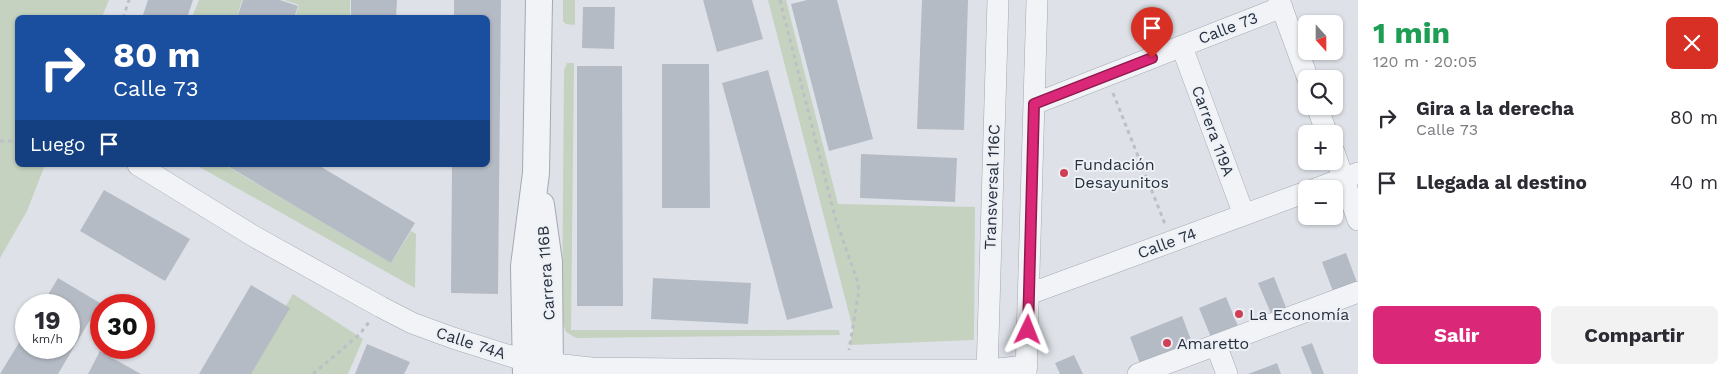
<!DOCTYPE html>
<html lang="es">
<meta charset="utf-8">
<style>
:root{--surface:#fff;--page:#f2f2f3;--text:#2b2b33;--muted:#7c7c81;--accent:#db2777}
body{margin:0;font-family:"Work Sans",sans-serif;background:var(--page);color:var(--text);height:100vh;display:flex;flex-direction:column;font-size:19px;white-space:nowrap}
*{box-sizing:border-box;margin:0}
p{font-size:16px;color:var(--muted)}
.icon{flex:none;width:28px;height:28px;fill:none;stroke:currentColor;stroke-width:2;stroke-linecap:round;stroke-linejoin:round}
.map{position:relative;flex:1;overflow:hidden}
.details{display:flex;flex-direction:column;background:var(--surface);width:375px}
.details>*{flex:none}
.hud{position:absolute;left:15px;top:15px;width:475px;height:152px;border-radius:8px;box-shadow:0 1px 4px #0004;background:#1a4fa0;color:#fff;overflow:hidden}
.needle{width:32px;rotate:159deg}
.tools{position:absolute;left:1298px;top:15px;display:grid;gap:10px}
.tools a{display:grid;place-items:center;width:45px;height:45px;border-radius:8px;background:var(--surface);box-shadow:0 1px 4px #0004;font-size:25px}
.speed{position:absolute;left:15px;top:294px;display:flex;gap:10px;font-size:25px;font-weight:700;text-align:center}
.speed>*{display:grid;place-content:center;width:65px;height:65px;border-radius:50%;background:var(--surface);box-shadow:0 1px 4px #0004;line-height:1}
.speed small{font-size:12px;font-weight:400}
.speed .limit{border:8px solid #d22;background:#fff;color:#111}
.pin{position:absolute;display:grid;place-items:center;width:42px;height:42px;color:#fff;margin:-51px -21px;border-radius:50% 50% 50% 0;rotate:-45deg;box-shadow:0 0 5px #0007}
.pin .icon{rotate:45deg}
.me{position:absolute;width:55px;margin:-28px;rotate:2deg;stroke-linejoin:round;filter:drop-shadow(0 0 4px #0008)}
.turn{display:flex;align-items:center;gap:18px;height:105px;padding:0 15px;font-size:22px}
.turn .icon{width:65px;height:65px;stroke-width:2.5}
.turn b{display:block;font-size:35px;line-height:42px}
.then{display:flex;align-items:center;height:48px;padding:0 15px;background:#0003;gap:10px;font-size:19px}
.round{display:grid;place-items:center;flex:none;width:52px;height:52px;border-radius:8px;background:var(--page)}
.head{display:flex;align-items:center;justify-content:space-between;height:85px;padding:0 15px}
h1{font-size:30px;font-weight:700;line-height:38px;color:#1e9e55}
.cta{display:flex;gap:10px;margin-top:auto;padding:10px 15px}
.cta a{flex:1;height:58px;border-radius:8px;background:var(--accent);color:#fff;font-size:20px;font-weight:700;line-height:58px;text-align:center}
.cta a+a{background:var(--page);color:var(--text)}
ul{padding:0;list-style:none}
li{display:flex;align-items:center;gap:15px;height:65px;padding:0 15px}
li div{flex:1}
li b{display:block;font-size:19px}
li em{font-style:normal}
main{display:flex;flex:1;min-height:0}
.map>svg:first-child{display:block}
.green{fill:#c4d2bf}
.building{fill:#b5bbc5}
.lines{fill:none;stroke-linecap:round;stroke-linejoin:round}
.minor-casing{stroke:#a3a9b2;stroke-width:22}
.tertiary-casing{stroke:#a3a9b2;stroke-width:28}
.path{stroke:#bcc0c6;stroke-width:3;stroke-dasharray:4 4;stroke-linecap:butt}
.minor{stroke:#f1f3f6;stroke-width:21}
.tertiary{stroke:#f1f3f6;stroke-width:26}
.route-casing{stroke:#8e194d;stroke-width:12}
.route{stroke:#db2777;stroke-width:9}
.poi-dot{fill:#d13f57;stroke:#edf1f6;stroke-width:2}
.labels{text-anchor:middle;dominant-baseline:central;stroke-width:4;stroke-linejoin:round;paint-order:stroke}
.street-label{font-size:16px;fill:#27303f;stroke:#edf1f6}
.poi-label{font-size:16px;fill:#27303f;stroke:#edf1f6;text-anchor:start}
</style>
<main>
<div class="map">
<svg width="1358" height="374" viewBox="0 0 1358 374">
<rect width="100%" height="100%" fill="#dee2e8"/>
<path class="green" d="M0,0H109L102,17L18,18V165H45L27,211L0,258Z
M199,0H242L237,17H192Z
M284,0H350V17H295L299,5Z
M563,0H575V25L566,24L563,21Z
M768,0H786L838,204L975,207L974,340L850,345L853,329Z
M567,63H574L571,330H839L840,335L576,338L566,332L562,321L564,70Z
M196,165H225L391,263L411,231L416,234L415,288Z
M293,294L363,339L348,374H245Z"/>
<path class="building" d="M148,0H193L187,18H142Z
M243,0H280L298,6L294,18H237Z
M351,0H397L396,18H351Z
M454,0H501L498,294L451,293L452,165H488V18H454Z
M703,0H752L763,39L717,52Z
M807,0H837L873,139L829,151L791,4Z
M922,0H968L964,130L917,129Z
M583,7H615L614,49L582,48Z
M662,64H709L710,208H662Z
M577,66H622L623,306H577Z
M768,70L833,308L787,320L722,83Z
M861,154L957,158L955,202L860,198Z
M226,165H318L415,223L391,263Z
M104,190L190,239L165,281L80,231Z
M1346,253L1358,285L1334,294L1322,262Z
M1274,277L1287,310L1272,316L1258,283Z
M58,278L100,303L58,374H0L26,331V348H69V305H42Z
M653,278L751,283L748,324L651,319Z
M251,285L290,308L251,374H199Z
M1226,297L1240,331L1213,342L1199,308Z
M1182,316L1194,348L1142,369L1130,337Z
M1312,343L1324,374H1312L1301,347Z
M367,344L410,362L404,374H355Z
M100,351L141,374H88Z
M1074,355L1083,374H1060L1055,363Z
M1277,363L1281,374H1248Z"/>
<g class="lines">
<g class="minor-casing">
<path id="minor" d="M1279,0L1308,79
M1182,47L1244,215
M1034,104L1282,7
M1317,106L1327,134
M1334,152L1358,220
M138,165L255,237L381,307L412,323L453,338L526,361L591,368L766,370H987L1027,366
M1315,189L1358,173
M1029,294L1306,192
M1216,345L1227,374
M987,374L998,0
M1026,374L1037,0
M1138,374L1358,292"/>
</g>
<g class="tertiary-casing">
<path id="tertiary" d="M541,205L549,262L550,374
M526,374L524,266L536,173L539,0"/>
</g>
<path class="path" d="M780,0L835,217L857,280L859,290L849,350
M123,18L129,0
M1113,93L1165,224
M0,141H18
M313,374L360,334L369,322"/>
<use href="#minor" class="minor"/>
<use href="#tertiary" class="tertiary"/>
</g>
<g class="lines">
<g class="route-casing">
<path id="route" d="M1028,330L1034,104L1152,58"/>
</g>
<use href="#route" class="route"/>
</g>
<g class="poi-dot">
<circle cx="1064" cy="173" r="5"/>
<circle cx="1239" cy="314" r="5"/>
<circle cx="1167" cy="343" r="5"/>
</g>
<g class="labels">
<g class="street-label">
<text transform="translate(1228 28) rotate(-21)">Calle 73</text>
<text transform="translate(1213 131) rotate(70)">Carrera 119A</text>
<text transform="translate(992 187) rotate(-88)">Transversal 116C</text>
<text transform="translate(1167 243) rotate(-20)">Calle 74</text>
<text transform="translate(546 273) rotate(-94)">Carrera 116B</text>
<text transform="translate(471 343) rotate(18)">Calle 74A</text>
</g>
<g class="poi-label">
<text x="1074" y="164">Fundación<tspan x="1074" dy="18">Desayunitos</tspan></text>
<text x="1249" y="314">La Economía</text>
<text x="1177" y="343">Amaretto</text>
</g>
</g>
</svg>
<div class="tools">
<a><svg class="needle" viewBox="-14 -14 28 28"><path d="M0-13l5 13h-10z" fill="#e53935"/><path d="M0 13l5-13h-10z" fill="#7c7c81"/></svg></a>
<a><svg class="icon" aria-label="search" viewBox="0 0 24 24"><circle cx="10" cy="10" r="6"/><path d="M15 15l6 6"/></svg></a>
<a>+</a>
<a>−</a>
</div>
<div class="speed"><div>19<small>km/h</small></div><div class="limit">30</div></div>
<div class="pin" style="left:1152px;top:58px;background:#d93025"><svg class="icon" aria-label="arrive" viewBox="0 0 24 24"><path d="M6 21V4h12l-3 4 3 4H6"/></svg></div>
<svg class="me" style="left:1028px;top:330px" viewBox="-20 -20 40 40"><path d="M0-17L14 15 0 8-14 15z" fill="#db2777" stroke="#fff" stroke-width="4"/></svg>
<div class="hud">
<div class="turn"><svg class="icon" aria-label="right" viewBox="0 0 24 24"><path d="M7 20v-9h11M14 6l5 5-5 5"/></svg><div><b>80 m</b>Calle 73</div></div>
<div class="then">Luego<svg class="icon" aria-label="arrive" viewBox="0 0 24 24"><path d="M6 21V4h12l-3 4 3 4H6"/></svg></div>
</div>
</div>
<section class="details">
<div class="head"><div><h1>1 min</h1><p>120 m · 20:05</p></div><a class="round" style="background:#d93025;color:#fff"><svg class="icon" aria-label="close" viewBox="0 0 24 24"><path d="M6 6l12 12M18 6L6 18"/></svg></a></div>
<ul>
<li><svg class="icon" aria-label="right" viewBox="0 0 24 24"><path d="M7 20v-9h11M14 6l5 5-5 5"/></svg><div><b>Gira a la derecha</b><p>Calle 73</p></div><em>80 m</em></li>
<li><svg class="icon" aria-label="arrive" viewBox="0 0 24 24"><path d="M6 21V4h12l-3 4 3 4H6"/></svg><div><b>Llegada al destino</b></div><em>40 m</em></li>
</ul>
<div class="cta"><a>Salir</a><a>Compartir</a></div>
</section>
</main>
